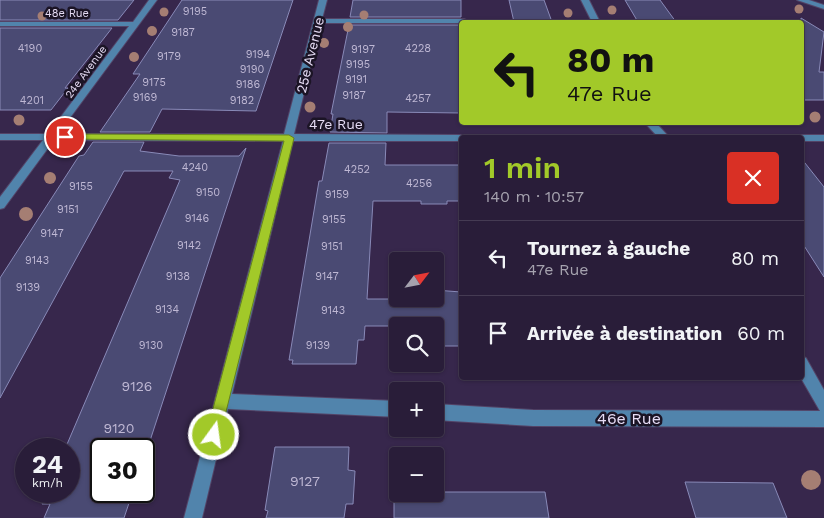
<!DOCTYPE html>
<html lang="fr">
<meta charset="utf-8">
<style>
:root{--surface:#291d39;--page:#312641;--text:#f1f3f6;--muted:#a5a2ae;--line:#453b53;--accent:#a2c929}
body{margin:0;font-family:"Work Sans",sans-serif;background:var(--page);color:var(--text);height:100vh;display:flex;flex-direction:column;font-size:19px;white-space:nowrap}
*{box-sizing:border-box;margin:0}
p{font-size:16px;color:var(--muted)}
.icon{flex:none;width:28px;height:28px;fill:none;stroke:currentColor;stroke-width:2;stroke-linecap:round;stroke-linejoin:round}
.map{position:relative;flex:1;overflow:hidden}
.panel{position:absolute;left:459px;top:135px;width:345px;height:245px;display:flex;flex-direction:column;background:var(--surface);border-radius:5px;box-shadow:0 1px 4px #0004,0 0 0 1px var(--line)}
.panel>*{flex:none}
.hud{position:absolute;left:459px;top:20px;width:345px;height:105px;border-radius:5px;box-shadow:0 1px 4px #0004,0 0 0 1px var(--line);background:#a2c929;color:#111;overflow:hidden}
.needle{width:32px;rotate:58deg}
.controls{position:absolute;left:389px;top:252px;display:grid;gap:10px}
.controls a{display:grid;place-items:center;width:55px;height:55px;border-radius:5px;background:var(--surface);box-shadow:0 1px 4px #0004,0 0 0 1px var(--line);font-size:25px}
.speed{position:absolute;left:15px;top:438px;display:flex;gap:10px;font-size:25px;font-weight:700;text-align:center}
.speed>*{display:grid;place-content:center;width:65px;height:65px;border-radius:50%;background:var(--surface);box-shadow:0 1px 4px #0004,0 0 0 1px var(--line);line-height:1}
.speed small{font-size:12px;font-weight:400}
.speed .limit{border:2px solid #111;border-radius:8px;background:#fff;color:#111}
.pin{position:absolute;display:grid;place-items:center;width:42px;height:42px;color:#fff;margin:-21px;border:2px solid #fff;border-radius:50%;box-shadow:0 1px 5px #0007}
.me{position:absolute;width:55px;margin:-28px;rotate:14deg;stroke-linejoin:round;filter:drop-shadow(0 0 4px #0008)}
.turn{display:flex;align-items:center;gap:18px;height:105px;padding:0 25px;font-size:22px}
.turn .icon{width:65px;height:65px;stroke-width:2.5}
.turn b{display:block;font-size:35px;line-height:42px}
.round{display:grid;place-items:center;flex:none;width:52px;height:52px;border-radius:5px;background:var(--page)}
.head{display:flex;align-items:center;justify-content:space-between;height:85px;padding:0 25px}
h1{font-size:30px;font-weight:600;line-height:38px;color:var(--accent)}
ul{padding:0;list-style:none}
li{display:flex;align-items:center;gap:15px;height:75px;padding:0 25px;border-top:1px solid var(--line)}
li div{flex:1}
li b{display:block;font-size:19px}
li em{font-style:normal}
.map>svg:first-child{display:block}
.building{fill:#4a4a73;stroke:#898ab8}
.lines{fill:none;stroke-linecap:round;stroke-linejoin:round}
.minor-casing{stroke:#534467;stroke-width:2}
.minor{fill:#5184ac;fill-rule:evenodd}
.tree{fill:#a57e73}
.route{fill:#a2c929;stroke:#69831b}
.labels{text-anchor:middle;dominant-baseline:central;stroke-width:5;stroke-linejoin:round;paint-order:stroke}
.number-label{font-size:11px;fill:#bfb8d4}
.far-street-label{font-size:11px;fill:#e6dcf5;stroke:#1b1425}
.street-label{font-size:14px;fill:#e6dcf5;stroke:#1b1425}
.near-number-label{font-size:14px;fill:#bfb8d4}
.near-street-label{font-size:16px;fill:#e6dcf5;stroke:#1b1425}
</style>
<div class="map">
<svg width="824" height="518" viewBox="0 0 824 518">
<rect width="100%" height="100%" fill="#37274c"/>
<path class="building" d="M0,0H134L118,20H0Z
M182,0H293L256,111L162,109L150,132H100L140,74H133Z
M353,0H461V17H350Z
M509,0H544L552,22H514Z
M625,0H660L676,22H638Z
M801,18L824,32L819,72H824V100H801Z
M349,25H461V113L387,112V133L330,132L333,114H331Z
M0,28H112L65,88H68L51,110H0Z
M93,142H144L140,151L179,156H239L246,148L144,459V449H101V491H133L124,518H44L50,504H42L48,491H69V449H65L180,180L169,178L173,171H124L0,398V278L75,162L79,156L84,155Z
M329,143H386L385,165H461V201H447V204H421V201H373L367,299H435V290L461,292V346H435V326H365L364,340H358L356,364H292L293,360H289L319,181H322Z
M801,158L824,187V277L801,241Z
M275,447H349L348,470L355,471L353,504H346L344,518H266L268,511L265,510Z
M685,482L773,483L787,518H696Z
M435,492H545L549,518H394V495L435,494Z"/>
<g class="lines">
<g class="minor-casing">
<path id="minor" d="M149,0H157L58,134H284L319,0H327L322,19H464L468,21L461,23H321L294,134L461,135L466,138H461V141H293L232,394L398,401V417L228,409L202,518H184L283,141L54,140L4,208L0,209V197L43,140H0V134H48L129,26H0V22H133Z
M581,0H589L600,22H592Z
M797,0H809L824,5V9Z
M644,122H655L670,138H659Z
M801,135H824V141H801V138H796Z
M801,356L806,358L824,390V427L533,426L435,420V404L533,410L820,411L801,378Z"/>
</g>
<use href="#minor" class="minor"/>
</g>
<g class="tree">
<circle cx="799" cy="9" r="4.5"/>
<circle cx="612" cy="10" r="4.5"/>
<circle cx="164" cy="12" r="4.5"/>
<circle cx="568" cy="13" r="4.5"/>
<circle cx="364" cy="15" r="4.5"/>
<circle cx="42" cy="16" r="4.5"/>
<circle cx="348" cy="27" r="5"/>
<circle cx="152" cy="31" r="5"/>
<circle cx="324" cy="43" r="5"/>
<circle cx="134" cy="57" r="5"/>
<circle cx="310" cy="107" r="5.5"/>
<circle cx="815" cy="117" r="5.5"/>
<circle cx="19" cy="120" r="5.5"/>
<circle cx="50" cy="178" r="6"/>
<circle cx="26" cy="214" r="7"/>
<circle cx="811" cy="480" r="10"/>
</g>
<path class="route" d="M65,134L289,135L294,138L219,440L214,442L208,440L206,435L284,141L62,139L61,137Z"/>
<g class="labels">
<g class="number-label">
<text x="195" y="11">9195</text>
<text x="183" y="32">9187</text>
<text x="30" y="48">4190</text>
<text x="418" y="48">4228</text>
<text x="363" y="49">9197</text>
<text x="258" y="54">9194</text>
<text x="169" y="56">9179</text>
<text x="358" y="64">9195</text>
<text x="252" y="69">9190</text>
<text x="356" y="79">9191</text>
<text x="154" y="82">9175</text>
<text x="248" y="84">9186</text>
<text x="354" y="95">9187</text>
<text x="145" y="97">9169</text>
<text x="418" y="98">4257</text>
<text x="32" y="100">4201</text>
<text x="242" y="100">9182</text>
<text x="195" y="167">4240</text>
<text x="357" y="169">4252</text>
<text x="419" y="183">4256</text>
<text x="81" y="186">9155</text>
<text x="208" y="192">9150</text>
<text x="337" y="194">9159</text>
<text x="68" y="209">9151</text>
<text x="197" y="218">9146</text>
<text x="334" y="219">9155</text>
<text x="52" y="233">9147</text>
<text x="189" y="245">9142</text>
<text x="332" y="246">9151</text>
<text x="37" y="260">9143</text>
<text x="178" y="276">9138</text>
<text x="327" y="276">9147</text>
<text x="28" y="287">9139</text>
<text x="167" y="309">9134</text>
<text x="333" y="310">9143</text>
<text x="151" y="345">9130</text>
<text x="318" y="345">9139</text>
</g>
<g class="far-street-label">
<text x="67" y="13">48e Rue</text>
<text transform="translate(86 72) rotate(-54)">24e Avenue</text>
</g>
<g class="street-label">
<text transform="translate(310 55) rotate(-76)">25e Avenue</text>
<text x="336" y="124">47e Rue</text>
</g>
<g class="near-number-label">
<text x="137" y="386">9126</text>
<text x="119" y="428">9120</text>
<text x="305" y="481">9127</text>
</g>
<g class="near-street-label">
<text x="629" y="418">46e Rue</text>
</g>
</g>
</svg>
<div class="controls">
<a><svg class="needle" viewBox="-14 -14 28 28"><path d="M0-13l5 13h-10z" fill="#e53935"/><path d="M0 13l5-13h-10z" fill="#a5a2ae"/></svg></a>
<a><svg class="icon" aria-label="search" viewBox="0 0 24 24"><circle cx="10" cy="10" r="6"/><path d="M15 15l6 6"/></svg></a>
<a>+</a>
<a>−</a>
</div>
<div class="speed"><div>24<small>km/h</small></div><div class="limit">30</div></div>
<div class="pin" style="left:65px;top:137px;background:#d93025"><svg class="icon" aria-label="arrive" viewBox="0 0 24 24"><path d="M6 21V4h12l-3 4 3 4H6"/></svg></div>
<svg class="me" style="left:214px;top:435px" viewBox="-20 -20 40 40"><circle r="17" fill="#a2c929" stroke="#fff" stroke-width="3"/><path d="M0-11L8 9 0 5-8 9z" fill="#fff"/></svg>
<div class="hud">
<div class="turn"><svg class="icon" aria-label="left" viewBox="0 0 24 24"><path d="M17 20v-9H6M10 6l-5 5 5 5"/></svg><div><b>80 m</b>47e Rue</div></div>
</div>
<section class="panel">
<div class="head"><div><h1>1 min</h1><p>140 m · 10:57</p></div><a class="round" style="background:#d93025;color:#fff"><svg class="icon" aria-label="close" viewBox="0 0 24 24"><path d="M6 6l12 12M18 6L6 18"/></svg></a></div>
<ul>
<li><svg class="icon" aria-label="left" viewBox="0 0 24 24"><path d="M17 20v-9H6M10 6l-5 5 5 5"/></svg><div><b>Tournez à gauche</b><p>47e Rue</p></div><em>80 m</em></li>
<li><svg class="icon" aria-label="arrive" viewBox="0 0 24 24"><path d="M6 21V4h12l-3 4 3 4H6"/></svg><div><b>Arrivée à destination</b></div><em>60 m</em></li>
</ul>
</section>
</div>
